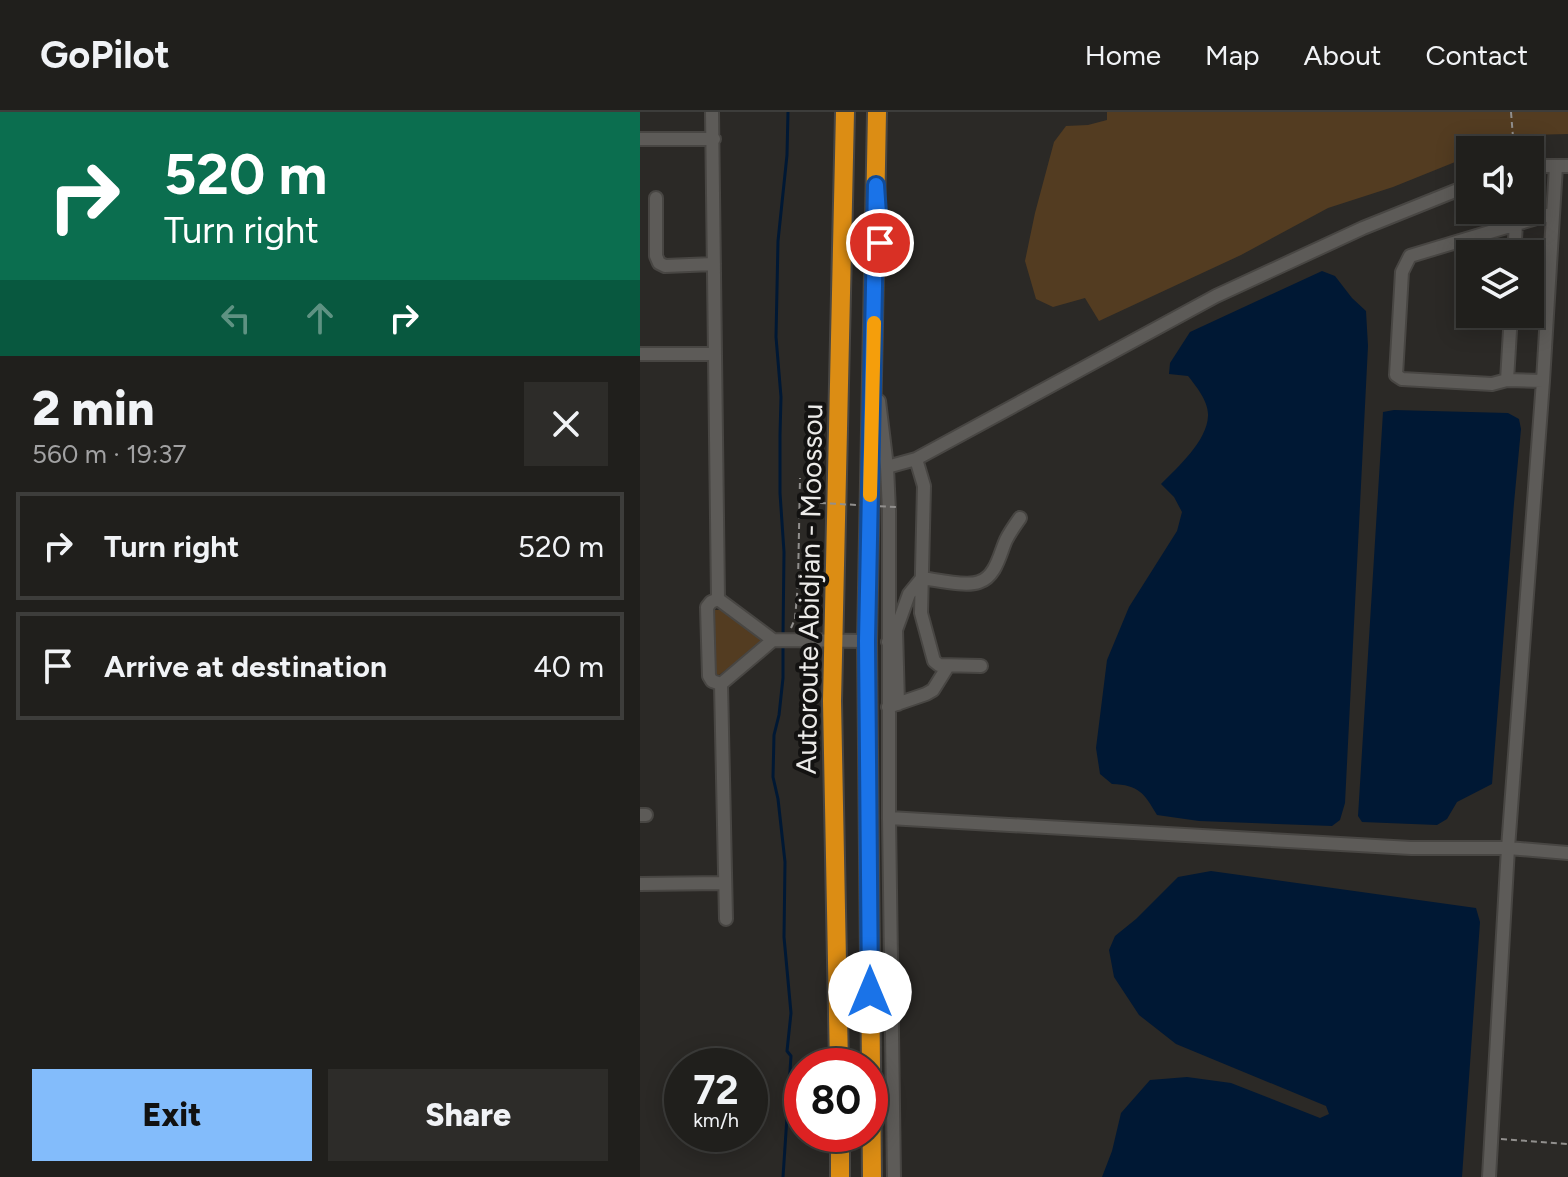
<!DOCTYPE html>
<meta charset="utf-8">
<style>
:root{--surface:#201f1c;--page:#2d2c29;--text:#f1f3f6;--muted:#a2a2a3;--line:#3d3d3b;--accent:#83bcfb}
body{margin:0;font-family:Figtree,sans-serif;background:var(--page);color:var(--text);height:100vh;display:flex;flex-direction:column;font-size:30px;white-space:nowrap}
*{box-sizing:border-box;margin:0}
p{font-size:26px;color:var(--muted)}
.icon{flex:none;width:44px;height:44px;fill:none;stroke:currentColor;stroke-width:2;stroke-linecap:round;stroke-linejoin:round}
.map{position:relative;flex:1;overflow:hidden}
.panel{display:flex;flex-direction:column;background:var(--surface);width:640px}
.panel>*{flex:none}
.top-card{background:#0b6e4f;color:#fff;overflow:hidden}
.fabs{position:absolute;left:816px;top:24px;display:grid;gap:16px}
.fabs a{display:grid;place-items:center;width:88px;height:88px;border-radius:0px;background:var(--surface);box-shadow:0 4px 20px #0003,0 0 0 2px var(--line);font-size:40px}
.speed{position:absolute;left:24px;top:936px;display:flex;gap:16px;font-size:40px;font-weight:700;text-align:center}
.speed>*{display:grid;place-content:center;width:104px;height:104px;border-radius:50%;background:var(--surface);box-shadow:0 4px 20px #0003,0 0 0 2px var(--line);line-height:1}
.speed small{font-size:20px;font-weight:400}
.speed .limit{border:12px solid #d22;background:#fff;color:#111}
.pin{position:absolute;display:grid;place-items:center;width:68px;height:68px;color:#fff;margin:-34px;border:4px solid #fff;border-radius:50%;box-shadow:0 2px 8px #0007}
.me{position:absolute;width:88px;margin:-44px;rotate:0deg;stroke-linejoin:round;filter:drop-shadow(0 0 6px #0008)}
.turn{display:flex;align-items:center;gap:28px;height:168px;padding:0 32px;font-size:36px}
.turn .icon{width:104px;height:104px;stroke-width:2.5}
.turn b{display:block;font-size:56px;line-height:68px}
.lanes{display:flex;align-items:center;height:76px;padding:0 32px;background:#0003;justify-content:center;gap:40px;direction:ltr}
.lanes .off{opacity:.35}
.round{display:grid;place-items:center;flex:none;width:84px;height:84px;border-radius:0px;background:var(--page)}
.overview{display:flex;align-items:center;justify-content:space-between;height:136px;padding:0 32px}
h1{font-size:48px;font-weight:800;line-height:60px}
.button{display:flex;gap:16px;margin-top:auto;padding:16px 32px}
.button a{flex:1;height:92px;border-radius:0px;background:var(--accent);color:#111;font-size:32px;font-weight:800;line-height:92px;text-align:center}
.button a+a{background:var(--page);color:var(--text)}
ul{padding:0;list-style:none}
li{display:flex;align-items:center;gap:24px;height:108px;margin:0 16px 12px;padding:0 16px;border:4px solid var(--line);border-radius:0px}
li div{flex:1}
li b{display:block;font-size:30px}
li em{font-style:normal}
header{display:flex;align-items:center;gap:48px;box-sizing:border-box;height:112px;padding:0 40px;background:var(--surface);border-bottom:2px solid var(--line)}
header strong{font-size:38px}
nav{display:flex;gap:44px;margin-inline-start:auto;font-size:28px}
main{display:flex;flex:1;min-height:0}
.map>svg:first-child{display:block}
.green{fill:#533c21}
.water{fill:#001834}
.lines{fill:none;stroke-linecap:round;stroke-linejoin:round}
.stream{stroke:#001834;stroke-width:3}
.minor-casing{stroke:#484643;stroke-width:16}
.highway-casing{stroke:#484643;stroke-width:22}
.path{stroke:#918f8d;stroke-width:2;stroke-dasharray:6 4;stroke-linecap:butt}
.minor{stroke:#5d5b58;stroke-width:12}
.highway{stroke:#dc8d14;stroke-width:18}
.path-bridge{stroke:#918f8d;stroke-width:2;stroke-dasharray:6 4;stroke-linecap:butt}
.route-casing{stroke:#114b97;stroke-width:20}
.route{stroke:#1a73e8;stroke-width:14}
.slow{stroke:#f59e0b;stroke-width:14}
.labels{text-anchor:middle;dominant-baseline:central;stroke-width:8;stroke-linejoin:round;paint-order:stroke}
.street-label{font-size:28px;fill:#ecebe9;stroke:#131211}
</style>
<header>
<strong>GoPilot</strong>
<nav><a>Home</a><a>Map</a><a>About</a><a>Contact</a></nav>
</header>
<main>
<section class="panel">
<div class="top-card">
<div class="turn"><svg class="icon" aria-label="right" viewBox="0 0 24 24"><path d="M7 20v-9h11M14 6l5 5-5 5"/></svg><div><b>520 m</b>Turn right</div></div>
<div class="lanes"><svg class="icon off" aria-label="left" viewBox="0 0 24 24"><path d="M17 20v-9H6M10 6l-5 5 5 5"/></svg><svg class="icon off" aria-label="ahead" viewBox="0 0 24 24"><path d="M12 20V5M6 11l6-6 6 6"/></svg><svg class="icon" aria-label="right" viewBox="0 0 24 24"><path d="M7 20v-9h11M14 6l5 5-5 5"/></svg></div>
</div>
<div class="overview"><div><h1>2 min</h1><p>560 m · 19:37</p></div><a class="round"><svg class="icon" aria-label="close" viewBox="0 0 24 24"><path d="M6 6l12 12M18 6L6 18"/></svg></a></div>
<ul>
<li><svg class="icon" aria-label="right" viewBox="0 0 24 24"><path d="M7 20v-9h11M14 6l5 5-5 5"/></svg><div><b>Turn right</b></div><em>520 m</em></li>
<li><svg class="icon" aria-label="arrive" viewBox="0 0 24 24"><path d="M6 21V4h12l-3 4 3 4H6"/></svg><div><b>Arrive at destination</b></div><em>40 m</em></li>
</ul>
<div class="button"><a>Exit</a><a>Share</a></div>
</section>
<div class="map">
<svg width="928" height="1065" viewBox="0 0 928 1065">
<rect width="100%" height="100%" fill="#2b2926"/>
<path class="green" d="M467,0H928V22L887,23L847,38H830V44L753,75L688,96L601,143L459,209L445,186L413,195L396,187L385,149L395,101L414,30L426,14L448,13L467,8Z
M75,498H82L118,524L121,529L117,535L79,563L74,562L72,503Z"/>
<path class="water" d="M682,159L695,164L712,186L726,199L728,234L705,691L700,708L692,714L559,709L517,703C504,681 499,673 472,672L460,662L456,636L467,548L489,495L537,419L542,400L534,385L521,372C538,355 567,329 568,304C569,290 556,274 548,264L529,262L530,251L550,220Z
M754,298L868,301L879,307L881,317L874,391L852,672L817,690L807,707L797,713L722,710L718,704L743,300Z
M571,759L836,796L840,810L822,1065H462L472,1039L481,1001L510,968L547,965L591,971L680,1006L689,1002L686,994L536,932L499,903L474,865L469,838L475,824L496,807L538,765Z"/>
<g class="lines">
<path class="stream" d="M143,523L144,440L140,381V323L141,285L136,225L138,129L147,43L148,0
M143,1065L151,944L147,939L151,901L144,825L145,750L138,687L133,665L134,623L139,603L143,566V531"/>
<g class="minor-casing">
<path id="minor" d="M72,0L78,487L133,528L227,529
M0,27H74
M890,54H928
M16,86V144L19,151L25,154L74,152
M874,142L876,112
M0,242H74
M867,268L871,202
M903,269L867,268L852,272L762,267L756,263L762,160L770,144L913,101
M239,289L247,355L249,399V706L254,1065
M276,347L284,374L281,501L294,549L299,553L341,554
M247,355L276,347L576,184L723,116L830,73
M78,487L71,490L67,495L69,564L72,569L81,572
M256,518L258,592
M248,530L256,518L269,482L282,466C297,468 326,475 339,470C356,465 360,441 366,428C370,420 375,413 380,406
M81,572L86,807
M81,572L133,528
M248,595L286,582L293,578L308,554
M0,703H6
M249,706L771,736H868L928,741
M0,772L84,771
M849,1065L868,736L903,269L916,54"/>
</g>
<g class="highway-casing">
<path id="highway" d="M199,954L192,589L205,0
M200,1022V1065
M232,1065L227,529L237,0"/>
</g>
<path class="path" d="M871,0L874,38
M151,516L155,507L158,471L160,366
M861,1027L928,1032"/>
<use href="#minor" class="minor"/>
<use href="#highway" class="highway"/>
<path class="path-bridge" d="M160,390L256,395"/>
</g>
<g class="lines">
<g class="route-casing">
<path id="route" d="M230,880L227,529L236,73L240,131"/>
</g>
<use href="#route" class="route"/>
<path class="slow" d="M230,383L234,211"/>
</g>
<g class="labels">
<g class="street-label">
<text transform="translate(169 477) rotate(-89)">Autoroute Abidjan - Moossou</text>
</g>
</g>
</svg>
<div class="fabs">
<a><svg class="icon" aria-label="sound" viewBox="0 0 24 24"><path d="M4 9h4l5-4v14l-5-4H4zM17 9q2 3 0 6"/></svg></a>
<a><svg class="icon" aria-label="layers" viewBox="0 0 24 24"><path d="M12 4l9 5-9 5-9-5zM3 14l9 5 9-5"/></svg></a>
</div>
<div class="speed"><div>72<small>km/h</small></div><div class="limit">80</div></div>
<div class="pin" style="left:240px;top:131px;background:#d93025"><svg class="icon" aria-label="arrive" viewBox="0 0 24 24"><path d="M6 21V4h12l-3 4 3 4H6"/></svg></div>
<svg class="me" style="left:230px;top:880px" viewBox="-20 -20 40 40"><circle r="19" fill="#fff"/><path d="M0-13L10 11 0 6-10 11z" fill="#1a73e8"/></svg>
</div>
</main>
